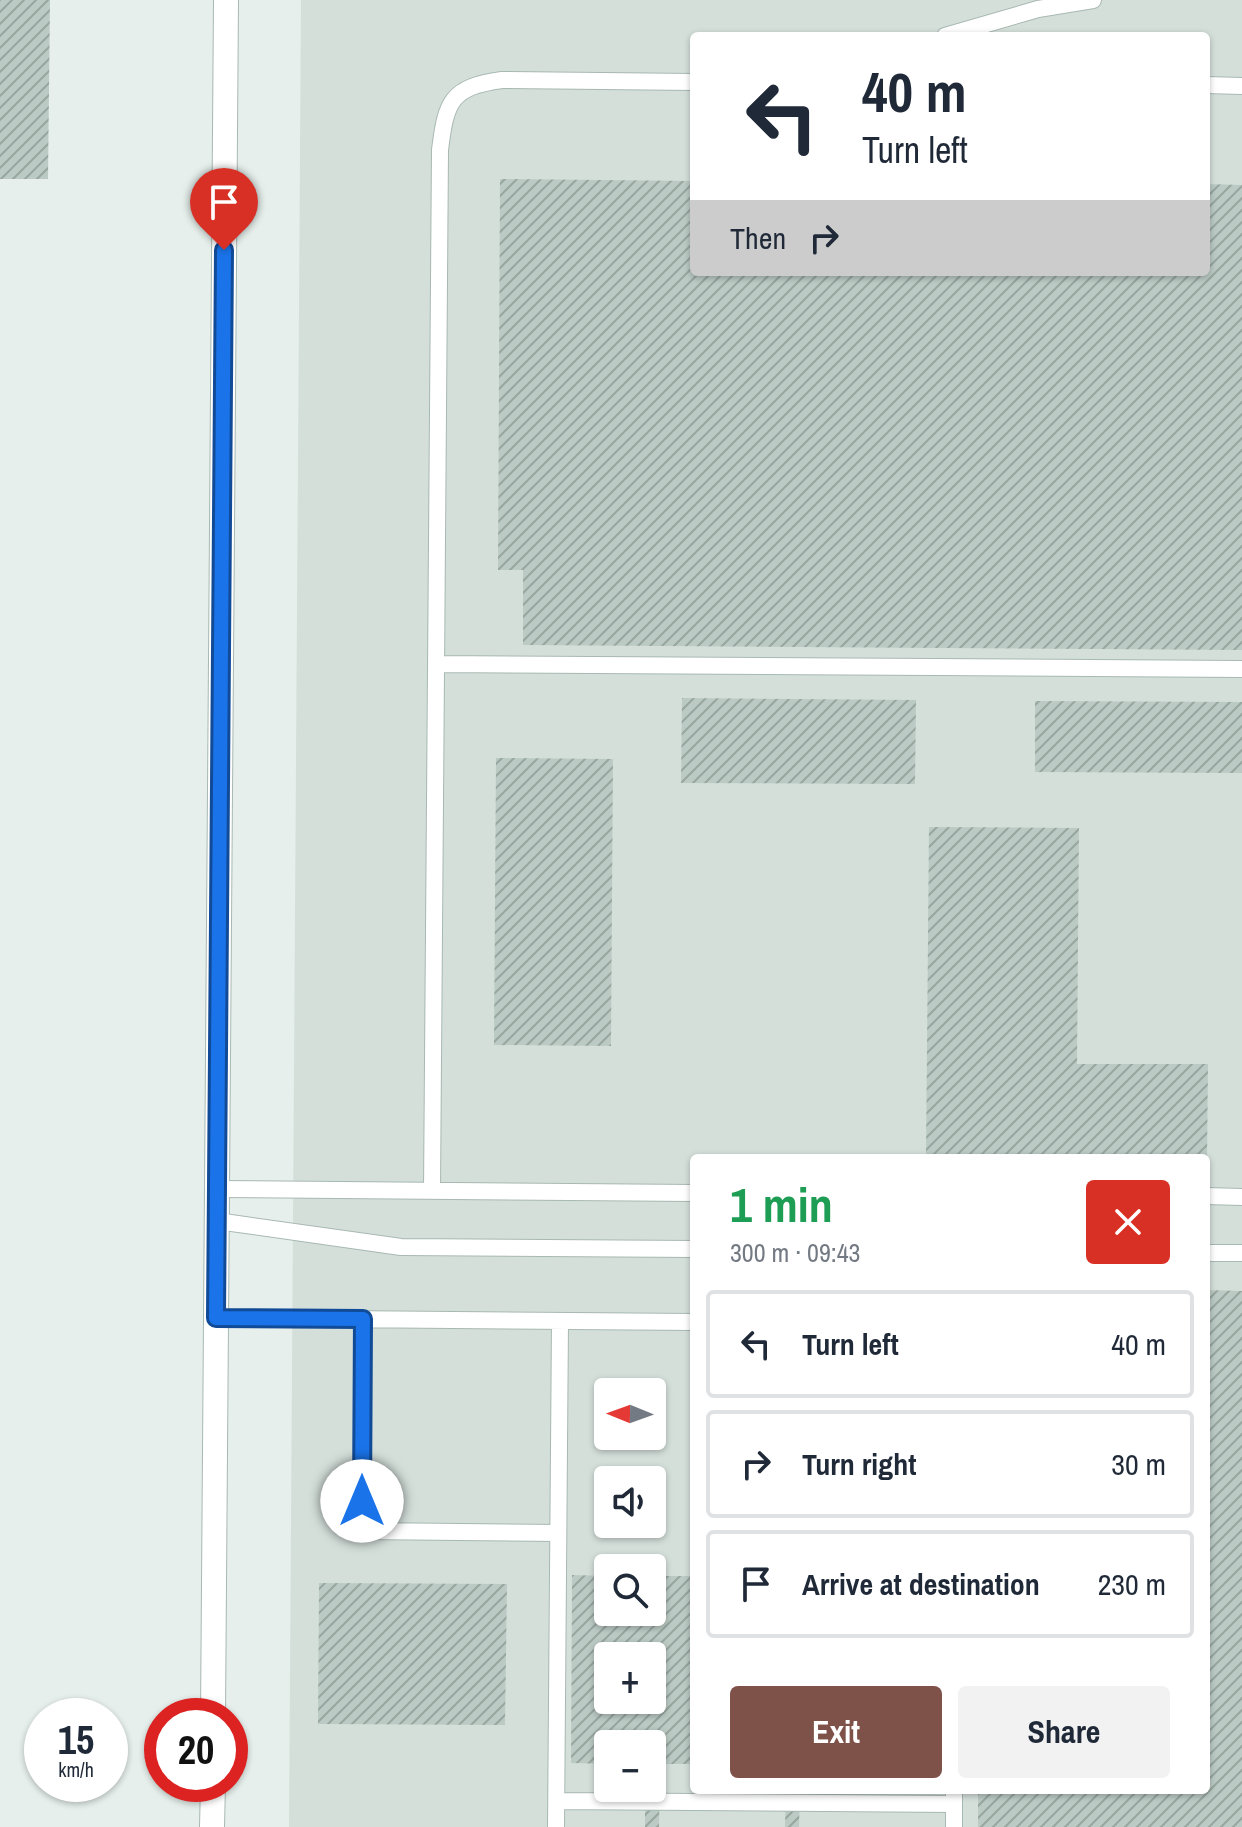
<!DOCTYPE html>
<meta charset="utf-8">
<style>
:root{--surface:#fff;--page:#f2f2f3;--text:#1f2937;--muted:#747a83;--line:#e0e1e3;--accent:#7f5249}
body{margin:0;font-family:"Archivo Narrow",sans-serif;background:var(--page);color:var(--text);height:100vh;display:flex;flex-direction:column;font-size:30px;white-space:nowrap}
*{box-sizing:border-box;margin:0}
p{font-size:26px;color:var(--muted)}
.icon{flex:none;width:44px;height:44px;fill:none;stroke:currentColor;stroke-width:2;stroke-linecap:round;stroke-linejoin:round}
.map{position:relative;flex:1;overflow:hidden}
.side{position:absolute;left:690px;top:1154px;width:520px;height:640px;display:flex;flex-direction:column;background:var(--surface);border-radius:8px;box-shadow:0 2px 6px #0004}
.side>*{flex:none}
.guide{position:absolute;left:690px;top:32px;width:520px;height:244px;border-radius:8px;box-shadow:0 2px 6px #0004;background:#fff;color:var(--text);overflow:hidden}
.needle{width:52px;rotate:271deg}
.fabs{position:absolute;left:594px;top:1378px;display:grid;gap:16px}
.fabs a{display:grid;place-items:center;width:72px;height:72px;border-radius:8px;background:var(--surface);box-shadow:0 2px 6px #0004;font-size:40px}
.speed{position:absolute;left:24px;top:1698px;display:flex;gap:16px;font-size:40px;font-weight:700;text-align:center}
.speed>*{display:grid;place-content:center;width:104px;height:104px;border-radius:50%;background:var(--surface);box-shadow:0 2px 6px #0004;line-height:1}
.speed small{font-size:20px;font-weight:400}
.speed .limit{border:12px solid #d22;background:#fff;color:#111}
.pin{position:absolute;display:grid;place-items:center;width:68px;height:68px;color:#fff;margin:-82px -34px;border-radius:50% 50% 50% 0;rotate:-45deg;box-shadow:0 0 8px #0007}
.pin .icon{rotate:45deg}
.me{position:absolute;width:88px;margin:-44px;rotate:0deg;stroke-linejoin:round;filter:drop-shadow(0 0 6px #0008)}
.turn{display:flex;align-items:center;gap:28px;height:168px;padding:0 40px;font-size:36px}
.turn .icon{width:104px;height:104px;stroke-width:2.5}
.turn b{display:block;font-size:56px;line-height:68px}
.then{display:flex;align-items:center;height:76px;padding:0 40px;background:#0003;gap:16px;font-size:30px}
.round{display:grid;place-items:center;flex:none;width:84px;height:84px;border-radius:8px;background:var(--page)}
.summary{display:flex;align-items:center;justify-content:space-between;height:136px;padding:0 40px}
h1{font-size:48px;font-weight:700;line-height:60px;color:#1e9e55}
.cta{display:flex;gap:16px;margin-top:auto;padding:16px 40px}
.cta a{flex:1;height:92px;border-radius:8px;background:var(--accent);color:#fff;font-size:32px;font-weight:700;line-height:92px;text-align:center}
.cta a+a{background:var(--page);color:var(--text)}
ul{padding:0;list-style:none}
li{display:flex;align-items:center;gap:24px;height:108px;margin:0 16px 12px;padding:0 24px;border:4px solid var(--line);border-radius:8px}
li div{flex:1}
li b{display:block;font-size:30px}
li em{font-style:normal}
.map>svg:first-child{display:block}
.built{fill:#d4dfda;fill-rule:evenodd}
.building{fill:url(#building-hatch);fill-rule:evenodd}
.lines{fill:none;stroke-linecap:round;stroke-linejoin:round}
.service-casing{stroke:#a8b8b2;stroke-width:18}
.tertiary-casing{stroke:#a8b8b2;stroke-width:26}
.service{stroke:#fff;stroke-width:16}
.tertiary{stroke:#fff;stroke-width:24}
.route-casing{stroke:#114b97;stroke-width:20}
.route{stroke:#1a73e8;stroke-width:14}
</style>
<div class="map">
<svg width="1242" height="1827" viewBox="0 0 1242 1827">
<defs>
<pattern id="building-hatch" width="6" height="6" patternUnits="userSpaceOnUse" patternTransform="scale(2)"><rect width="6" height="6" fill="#bbcac4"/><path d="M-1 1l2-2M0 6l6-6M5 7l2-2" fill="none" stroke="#98a6a0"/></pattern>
</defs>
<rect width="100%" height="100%" fill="#e6efeb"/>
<path class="built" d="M301,0H1242V1827H289ZM694,36H1206V272H694ZM694,1158H1206V1790H694ZM608,1392H652V1436H608ZM608,1480H652V1524H608ZM608,1568H652V1612H608ZM608,1656H652V1700H608ZM608,1744H652V1788H608Z"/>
<path class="building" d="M0,0H50L48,179H0Z
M500,179L694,181V272H1206V184L1242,185V650L523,645V570H498Z
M682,698L916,700L915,784L681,783Z
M1035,701L1242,702V773L1035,772Z
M496,758L613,759L611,1046L494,1045Z
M929,827L1079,828L1077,1064H1208L1207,1158H926Z
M1206,1290L1242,1291V1827H978V1790H1206Z
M572,1575L608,1576V1612H652V1576H694V1764H660L659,1827H645V1788H652V1744H608V1764L571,1763ZM608,1656H652V1700H608Z
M319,1583L507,1584L505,1725L318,1724Z
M786,1790H800L799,1827H785Z"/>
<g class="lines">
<g class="service-casing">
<path id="service" d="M945,36L1038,9L1093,0
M1206,85L1242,86
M436,664L1242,669
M217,1189L694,1193
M432,1191L440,150C446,101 451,87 502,80L694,82
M1206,1196L1242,1197
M217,1221L401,1247L694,1249
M1206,1253H1242
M216,1318L694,1322
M363,1319L362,1531L558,1533
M557,1801L954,1804
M556,1827L560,1321
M954,1827V1790"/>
</g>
<g class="tertiary-casing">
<path id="tertiary" d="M213,1716L226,0
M212,1827L213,1784"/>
</g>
<use href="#service" class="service"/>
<use href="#tertiary" class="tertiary"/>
</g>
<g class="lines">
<g class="route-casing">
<path id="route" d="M224,250L216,1318L363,1319L362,1501"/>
</g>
<use href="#route" class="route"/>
</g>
</svg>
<div class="fabs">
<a><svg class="needle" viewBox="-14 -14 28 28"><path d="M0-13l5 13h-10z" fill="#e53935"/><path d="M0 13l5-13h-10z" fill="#747a83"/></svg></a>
<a><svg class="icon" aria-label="sound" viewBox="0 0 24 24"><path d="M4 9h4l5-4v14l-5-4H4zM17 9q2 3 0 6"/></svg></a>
<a><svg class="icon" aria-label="search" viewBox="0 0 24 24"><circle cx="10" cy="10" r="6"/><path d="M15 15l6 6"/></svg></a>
<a>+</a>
<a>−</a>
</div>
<div class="speed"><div>15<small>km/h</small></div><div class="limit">20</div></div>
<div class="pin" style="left:224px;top:250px;background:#d93025"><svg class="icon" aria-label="arrive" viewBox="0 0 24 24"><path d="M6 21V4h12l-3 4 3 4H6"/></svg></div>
<svg class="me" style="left:362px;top:1501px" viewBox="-20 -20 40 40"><circle r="19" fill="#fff"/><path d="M0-13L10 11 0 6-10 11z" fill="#1a73e8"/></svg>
<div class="guide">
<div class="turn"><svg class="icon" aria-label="left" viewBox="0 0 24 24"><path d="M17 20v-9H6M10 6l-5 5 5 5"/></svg><div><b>40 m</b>Turn left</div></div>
<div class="then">Then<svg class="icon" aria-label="right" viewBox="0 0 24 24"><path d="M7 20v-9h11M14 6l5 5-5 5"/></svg></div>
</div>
<section class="side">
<div class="summary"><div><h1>1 min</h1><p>300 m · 09:43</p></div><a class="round" style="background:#d93025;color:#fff"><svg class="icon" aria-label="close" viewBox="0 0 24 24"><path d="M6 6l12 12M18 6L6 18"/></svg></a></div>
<ul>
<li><svg class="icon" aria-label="left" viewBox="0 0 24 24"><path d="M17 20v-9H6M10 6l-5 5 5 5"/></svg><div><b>Turn left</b></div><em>40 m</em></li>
<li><svg class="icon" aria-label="right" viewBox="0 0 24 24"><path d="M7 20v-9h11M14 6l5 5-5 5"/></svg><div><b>Turn right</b></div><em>30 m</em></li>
<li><svg class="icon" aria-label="arrive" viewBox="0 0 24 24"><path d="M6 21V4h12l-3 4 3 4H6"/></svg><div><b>Arrive at destination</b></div><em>230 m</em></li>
</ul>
<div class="cta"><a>Exit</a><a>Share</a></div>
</section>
</div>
